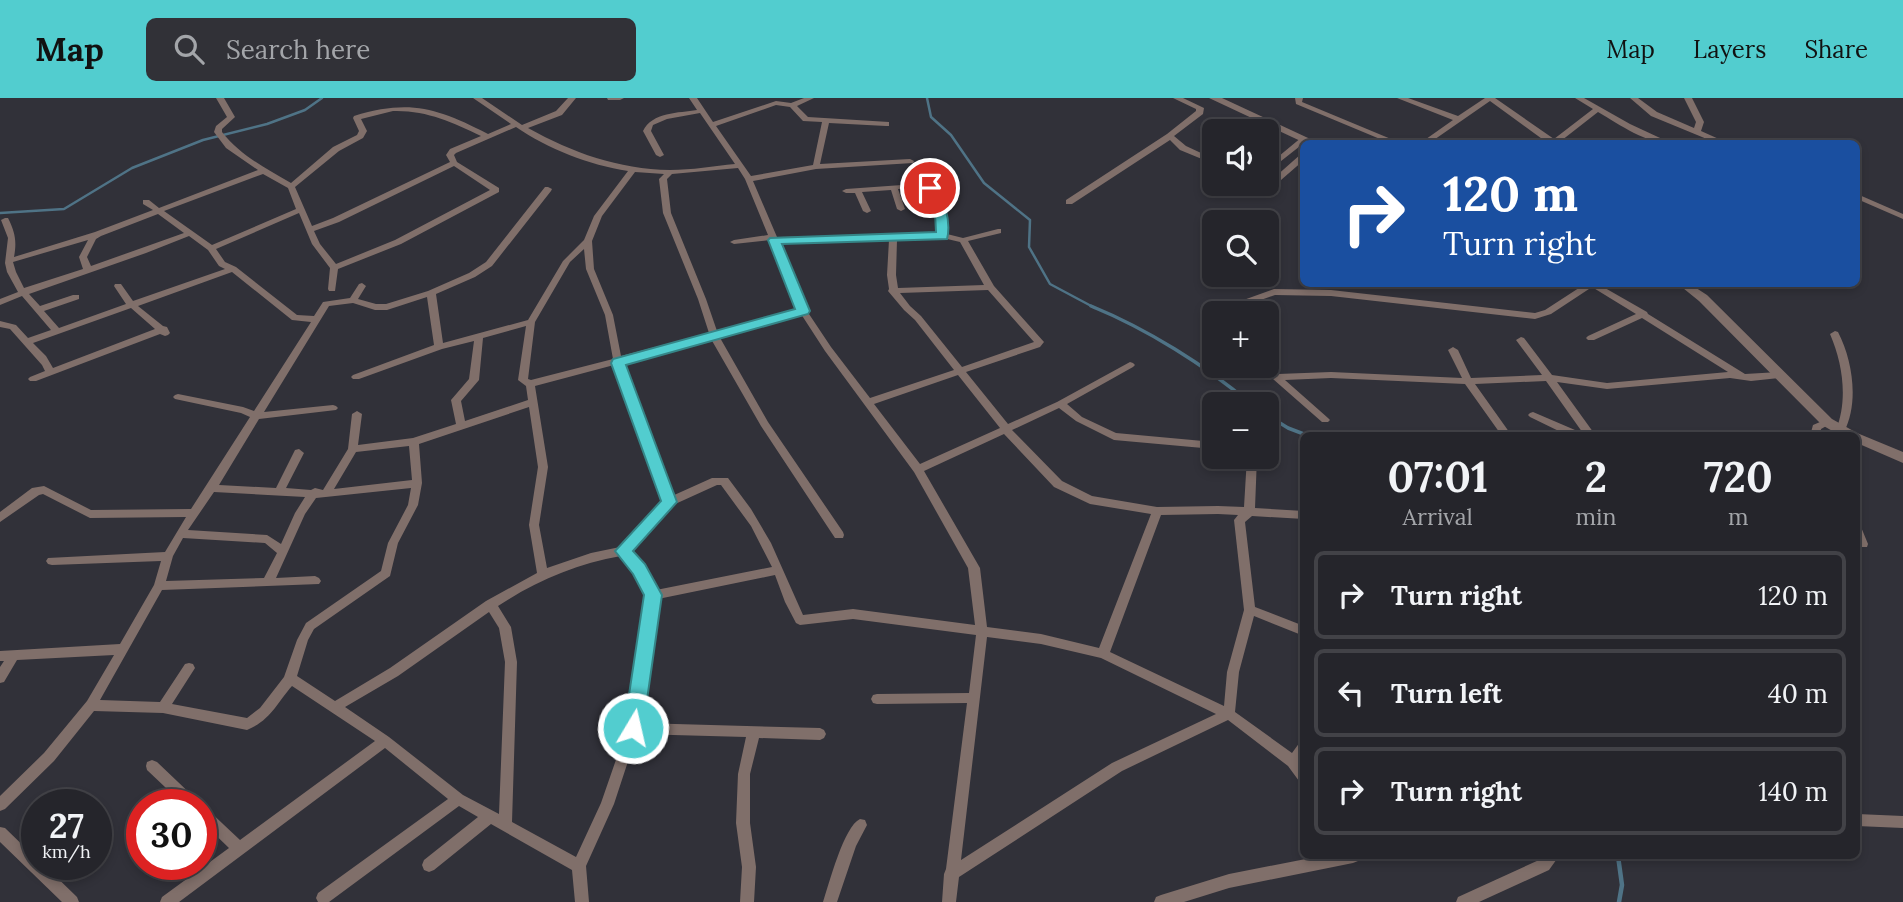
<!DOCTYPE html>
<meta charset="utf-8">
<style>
:root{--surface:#25252b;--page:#313137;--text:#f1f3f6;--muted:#a3a5a9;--line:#424247;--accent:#52cdcf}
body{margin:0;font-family:Lora,serif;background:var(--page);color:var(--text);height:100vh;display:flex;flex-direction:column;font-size:26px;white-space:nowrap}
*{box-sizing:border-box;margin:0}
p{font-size:23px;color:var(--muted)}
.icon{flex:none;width:38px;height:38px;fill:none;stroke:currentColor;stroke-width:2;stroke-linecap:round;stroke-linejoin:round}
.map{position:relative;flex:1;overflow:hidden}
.details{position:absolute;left:1300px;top:334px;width:560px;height:427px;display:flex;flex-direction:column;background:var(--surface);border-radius:10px;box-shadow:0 4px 10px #0003,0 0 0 2px var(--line)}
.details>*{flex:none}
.top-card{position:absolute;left:1300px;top:42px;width:560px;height:147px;border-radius:10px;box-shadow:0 4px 10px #0003,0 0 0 2px var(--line);background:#1a4fa0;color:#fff;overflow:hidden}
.tools{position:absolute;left:1202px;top:21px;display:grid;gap:14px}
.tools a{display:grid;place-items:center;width:77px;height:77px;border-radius:10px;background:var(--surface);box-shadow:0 4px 10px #0003,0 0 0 2px var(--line);font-size:35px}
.speed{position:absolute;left:21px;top:691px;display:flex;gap:14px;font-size:35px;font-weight:700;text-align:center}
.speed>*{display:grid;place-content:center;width:91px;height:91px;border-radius:50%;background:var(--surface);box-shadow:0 4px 10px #0003,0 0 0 2px var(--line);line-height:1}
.speed small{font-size:18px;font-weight:400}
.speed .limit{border:10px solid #d22;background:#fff;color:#111}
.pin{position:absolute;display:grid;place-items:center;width:60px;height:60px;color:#fff;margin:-30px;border:4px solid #fff;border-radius:50%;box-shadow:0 2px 7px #0007}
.me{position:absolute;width:77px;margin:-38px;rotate:9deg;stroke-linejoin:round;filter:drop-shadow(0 0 5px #0008)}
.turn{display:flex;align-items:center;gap:24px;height:147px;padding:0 28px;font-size:32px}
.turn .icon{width:91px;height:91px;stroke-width:2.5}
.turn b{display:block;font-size:49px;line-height:60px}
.eta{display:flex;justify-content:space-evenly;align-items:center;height:119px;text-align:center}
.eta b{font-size:42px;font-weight:800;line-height:49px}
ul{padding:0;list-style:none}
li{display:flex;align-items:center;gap:21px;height:88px;margin:0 14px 10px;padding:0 14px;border:4px solid var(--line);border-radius:10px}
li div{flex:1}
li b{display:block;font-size:26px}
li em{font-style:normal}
header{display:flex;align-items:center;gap:42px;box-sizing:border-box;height:98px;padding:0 35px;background:var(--accent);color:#111}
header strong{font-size:33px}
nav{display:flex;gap:38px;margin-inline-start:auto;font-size:24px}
.search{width:490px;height:63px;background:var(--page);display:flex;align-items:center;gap:18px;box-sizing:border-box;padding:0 24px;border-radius:10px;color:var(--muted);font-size:26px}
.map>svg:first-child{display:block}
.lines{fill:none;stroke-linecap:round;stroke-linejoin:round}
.stream-far2{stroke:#4f7386;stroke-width:2.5}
.stream-far1{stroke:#4f7386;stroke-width:3.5}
.stream{stroke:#4f7386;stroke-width:4.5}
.minor{fill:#806f6a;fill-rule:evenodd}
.tertiary{fill:#806f6a;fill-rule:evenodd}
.route{fill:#52cdcf;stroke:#358587;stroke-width:2}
</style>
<header>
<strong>Map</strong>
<div class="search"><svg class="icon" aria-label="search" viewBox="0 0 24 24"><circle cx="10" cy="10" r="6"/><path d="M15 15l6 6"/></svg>Search here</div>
<nav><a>Map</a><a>Layers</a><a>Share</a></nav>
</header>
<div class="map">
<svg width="1903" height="804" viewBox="0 0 1903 804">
<rect width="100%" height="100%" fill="#313139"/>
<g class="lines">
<path class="stream-far2" d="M927,0L931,19L951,37L984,85L1030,122L1029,149L1050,186L1095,210
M0,115L64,111L132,70L203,42L267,26L305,12L322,0"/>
<path class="stream-far1" d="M1091,208C1147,231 1205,267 1251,306
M1267,317L1288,330L1309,338"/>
<path class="stream" d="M1618,758L1622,787L1619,804"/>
<path class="minor" d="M216,0H224L235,19L222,31V34C240,57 265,70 291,85L333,49L357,37L359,33L353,20L354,18C410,1 437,10 488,36L511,26L473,0H482L522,27L556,13L568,0H576L562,17L528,30C573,55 618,71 670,72C692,72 714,68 735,66L700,15L667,21L653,27L651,33L664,57L660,59L656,57L643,33C652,14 679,15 697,12L689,0H697L713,24L776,3L791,5L804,0H814L797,8L808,19L889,24V28H886L829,25L820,66L910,61L914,63L913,65L816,71L753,83L777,139L939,136L937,115L924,90L898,91L905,111L901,113L897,111L891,92L862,94L871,113L867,115L863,113L855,95H846L842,93L846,91L930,85L945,115L947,136L963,140L998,131H1001V135L968,143L994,188L1044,244L1040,249L966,274L1008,326L1057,304L1130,264L1133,265L1135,267L1133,269L1067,306L1082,319L1116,335L1214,344V351L1114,342L1076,323L1059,310L1012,332L1062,383L1092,398L1157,409L1218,408L1244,409L1247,359H1257L1255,410L1304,413V421L1252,418L1245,424L1255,509L1304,528V538L1254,518L1239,574L1235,614L1292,655L1300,644L1304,642V659L1300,664L1304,668V685L1299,683L1288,668L1228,622L1122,673L959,779L956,804H942L944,776L946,771L967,605L877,606L873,605L871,601L873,597L877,596L969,595L976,537L853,521L800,527L796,525L785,504L775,477L658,501L640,625L820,630L824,632L826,636L824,640L820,642L759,640L750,676V725L756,769L754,804H740L742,769L736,725L738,676L746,639L637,636L614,706L586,768L589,804H575L572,772L491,726L434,772L429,774L424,772L422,767L424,762L478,719L459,708L329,804H318L316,800L318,795L448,701L385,650L179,804H160L162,799L229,750L201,723V708L206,710L240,742L375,643L292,588C277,605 271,622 247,632L163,615L94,613L54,663L5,711L0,713V698L44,655L87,603L114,557L17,562L4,584L0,585V569L4,563H0V553L120,546L154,487L161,463L52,467L48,466L46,463L48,460L165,454L186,419L90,420L43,396L39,397L0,424V414L32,390L44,388L91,412L191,411L250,319L241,315L175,301L173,299L175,297L178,296L243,309L254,313L311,224L292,222L232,174L138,208L163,228L167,229L170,235L168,237L165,238L160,236L36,283H30L28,281L30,279L45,273L42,267L10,231L0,229V223L16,227L28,240L51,232L22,198L0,207V201L18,194L7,174L5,165L8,140L1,122L5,120H8C15,134 17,143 14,159L95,134L153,112L143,106V102H149L159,110L258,72L226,50L214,34L216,28L227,19ZM776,7L790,9L803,23L822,24L813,67L751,78L716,28ZM393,13C426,12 452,24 481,38L450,51L446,57L450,64L333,120L312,128L295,89L339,53L363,40L367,33L361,21ZM516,29C548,51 589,67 628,73L594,118L584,142L563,163L528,222L443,245L436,196L475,179L492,168L551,93L552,91L548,89H545L486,164L469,175L428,193L386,206H376L358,201L366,188L362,185L359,186L350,200L323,204L314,218L297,217L236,169L225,164L216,151L299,115L312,146L330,170L328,191L329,193H335L338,171L401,146L499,94V90L457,64L454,57L456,55ZM454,68L490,92L395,142L336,166L320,146L314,133L339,124ZM738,70L745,81L768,137L734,142L730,144L734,146L770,142L798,212L717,233L706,201L671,115L667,81L672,76ZM635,74L664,76L659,81L663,115L698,201L709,235L621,258L613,217L594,171L592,143L602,118ZM263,76L288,90L296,111L212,147L164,113ZM158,116L184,135L91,168L87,159L96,141L101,138ZM189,138L208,152L219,168L225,171L133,203L121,186H115L114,188L126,206L59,230L44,213L79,201V197H73L40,208L29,196L146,155ZM943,140L960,144L984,187L898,190L896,177L897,142ZM88,142L79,159L83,171L24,190L16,174L13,164ZM889,142L887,177L889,191L888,193L904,212L915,222L954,272L870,300L831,249L807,213L779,144ZM584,151L586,171L605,217L613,261L531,282L528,281L535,224L570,164ZM988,192L1034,244L962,269L921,218L910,208L900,195ZM427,199L434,247L353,277L351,279L353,281H359L442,251L474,243L469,281L451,302L456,326L413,340L358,347L362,316L357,313L352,316L348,351L323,392L315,390L311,392L286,390L304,355L299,351L295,352L276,390L219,387L259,321L336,312L338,310L336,308L333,307L264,314L329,208L353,205L375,212H387ZM131,210L155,231L53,270L46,258L33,245ZM801,216L825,253L914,374L968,470L975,527L853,511L803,517L771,445L751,411L728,380H712L672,398L623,264L711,241L761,328L835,440H843L844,437L843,434L768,324L719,238ZM526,228L518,282L526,288L528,302L465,323L461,303L479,282L483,240ZM614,267L663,403L620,449L591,455L547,470L539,427L548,369L535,288ZM958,277L1000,330L920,366L874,306ZM529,309L538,369L529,427L537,475L486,503L390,570L335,603L297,578L308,542L314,531L390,478L398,445L418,407L422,385L419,346ZM1004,336L1054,389L1090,406L1151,416L1099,550L1041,536L987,529L980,470L924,373ZM409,348L412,382L334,391L356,354ZM717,387H721L751,428L772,469L656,492L643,468L630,453L673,407ZM411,390L408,407L388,445L381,473L306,525L297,542L284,579L260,610L247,620L172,606L195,570L193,566L189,565L185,566L160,604L100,602L162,492L319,486L321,483L319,480L315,478L276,480L305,416L316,400ZM214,394L305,399L295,415L281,446L267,437L188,432ZM1218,416L1238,417L1234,422L1244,512L1227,574L1224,608L1110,554L1161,417ZM183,440L265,445L277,455L264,480L166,483L173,458ZM621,458L635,474L647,497L627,630L601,705L576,759L512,724L517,564L511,529L498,508C536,483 576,466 621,458ZM489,514L499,530L505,564L499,716L463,697L389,639L345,609L398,578ZM987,539L1041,546L1101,560L1216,616L1112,665L961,762Z
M607,0H624L620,2H608Z
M1173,0H1183L1204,10L1203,16L1174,38L1186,48L1214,61V66L1180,52L1170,42L1072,106H1066V102L1167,36L1196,13V11Z
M1295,0H1303L1302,4L1403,46H1392L1296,6Z
M1397,0H1408L1458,18L1485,0H1495L1554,41L1593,11L1575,0H1584L1630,26L1673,46C1647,46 1620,27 1598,14L1557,46H1549L1490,3L1428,46H1419L1453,22Z
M1630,0H1638L1657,14L1694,30L1696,24L1684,0H1692L1704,24L1701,33L1730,46H1719L1651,18Z
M1302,39L1309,41L1267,74V68Z
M1301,56H1304V62L1281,82L1277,96L1268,98L1257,95V87L1267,85L1272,86L1275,79Z
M1857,96L1903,116V121L1857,101Z
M1585,186H1598L1647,214L1648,216L1745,276L1779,274L1784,277L1779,280L1751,283L1730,280L1607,291L1557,284L1596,338H1585L1546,283L1475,286L1512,338H1502L1465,286L1331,280L1285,282L1328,320L1330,322L1328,324H1322L1273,281L1255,270L1253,268H1265L1278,276L1331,274L1462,280L1448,252L1453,249L1458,252L1471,280L1542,277L1516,242L1521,239L1524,240L1552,277L1607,285L1728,274L1642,220L1594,242H1588L1586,240L1588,238L1636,216L1592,189L1551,216L1535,221L1331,198L1275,197L1224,215H1214V217L1212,215L1213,213L1274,191L1331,192L1535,215L1545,212Z
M1835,233L1838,234C1853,263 1859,305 1844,334L1841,336L1836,332C1848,302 1843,266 1830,236Z
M1533,314L1582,335L1583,338H1569L1530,319L1528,317L1530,315Z
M1827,321L1832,324L1830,326L1821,331L1820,338H1810L1813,327Z
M1857,428L1861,429L1868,446L1867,449H1859L1857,444Z
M152,662L157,664L198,703L200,707H184L147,672L146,668L147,664Z
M1857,716L1903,718V730L1857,728Z
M860,721L865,722L867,727L856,748L837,804H823C829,786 844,728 860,721Z
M0,729L5,730L37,761V766H43L77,799L79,804H62L0,744Z
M1321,758H1360L1358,763L1353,765L1229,790L1184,804H1154L1156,799L1161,797L1229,776Z
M1543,758H1559L1549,772L1479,804H1456L1458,799L1539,762Z"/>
<path class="tertiary" d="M1209,0H1222L1321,46H1307Z
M1678,186H1690L1707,197L1832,321L1857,335L1903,354V365L1857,345V338H1841L1822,327L1699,203Z"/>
</g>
<path class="route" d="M930,86C945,93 951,126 947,141L782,146L810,213L808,216L626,267L677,404L633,453L645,466L662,497L643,630L640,636L633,638L627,636L624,630L644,497L633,476L615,453L661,403L611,265L613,261L795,211L768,142L770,140L936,134L935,115L924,90Z"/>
</svg>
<div class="tools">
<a><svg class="icon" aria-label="sound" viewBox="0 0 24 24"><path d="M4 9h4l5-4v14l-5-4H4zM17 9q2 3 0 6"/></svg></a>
<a><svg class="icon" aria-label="search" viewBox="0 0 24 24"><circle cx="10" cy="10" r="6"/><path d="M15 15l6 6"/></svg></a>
<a>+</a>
<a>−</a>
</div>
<div class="speed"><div>27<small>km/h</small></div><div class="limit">30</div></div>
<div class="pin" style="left:930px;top:90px;background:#d93025"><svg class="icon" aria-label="arrive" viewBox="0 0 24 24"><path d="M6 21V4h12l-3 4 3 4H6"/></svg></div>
<svg class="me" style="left:633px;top:630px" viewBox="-20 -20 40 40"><circle r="17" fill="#52cdcf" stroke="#fff" stroke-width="3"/><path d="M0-11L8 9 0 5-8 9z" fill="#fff"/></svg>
<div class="top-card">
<div class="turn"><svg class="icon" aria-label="right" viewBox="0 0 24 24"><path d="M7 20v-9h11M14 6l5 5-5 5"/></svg><div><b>120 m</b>Turn right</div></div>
</div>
<section class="details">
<div class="eta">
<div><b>07:01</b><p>Arrival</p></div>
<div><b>2</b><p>min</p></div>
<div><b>720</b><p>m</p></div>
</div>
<ul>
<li><svg class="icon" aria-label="right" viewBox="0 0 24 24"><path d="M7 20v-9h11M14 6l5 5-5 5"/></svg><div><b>Turn right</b></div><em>120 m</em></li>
<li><svg class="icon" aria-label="left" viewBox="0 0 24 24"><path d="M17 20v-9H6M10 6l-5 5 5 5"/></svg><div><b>Turn left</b></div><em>40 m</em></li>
<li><svg class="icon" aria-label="right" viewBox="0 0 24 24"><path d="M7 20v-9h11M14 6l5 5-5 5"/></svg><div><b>Turn right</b></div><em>140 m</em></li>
</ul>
</section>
</div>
